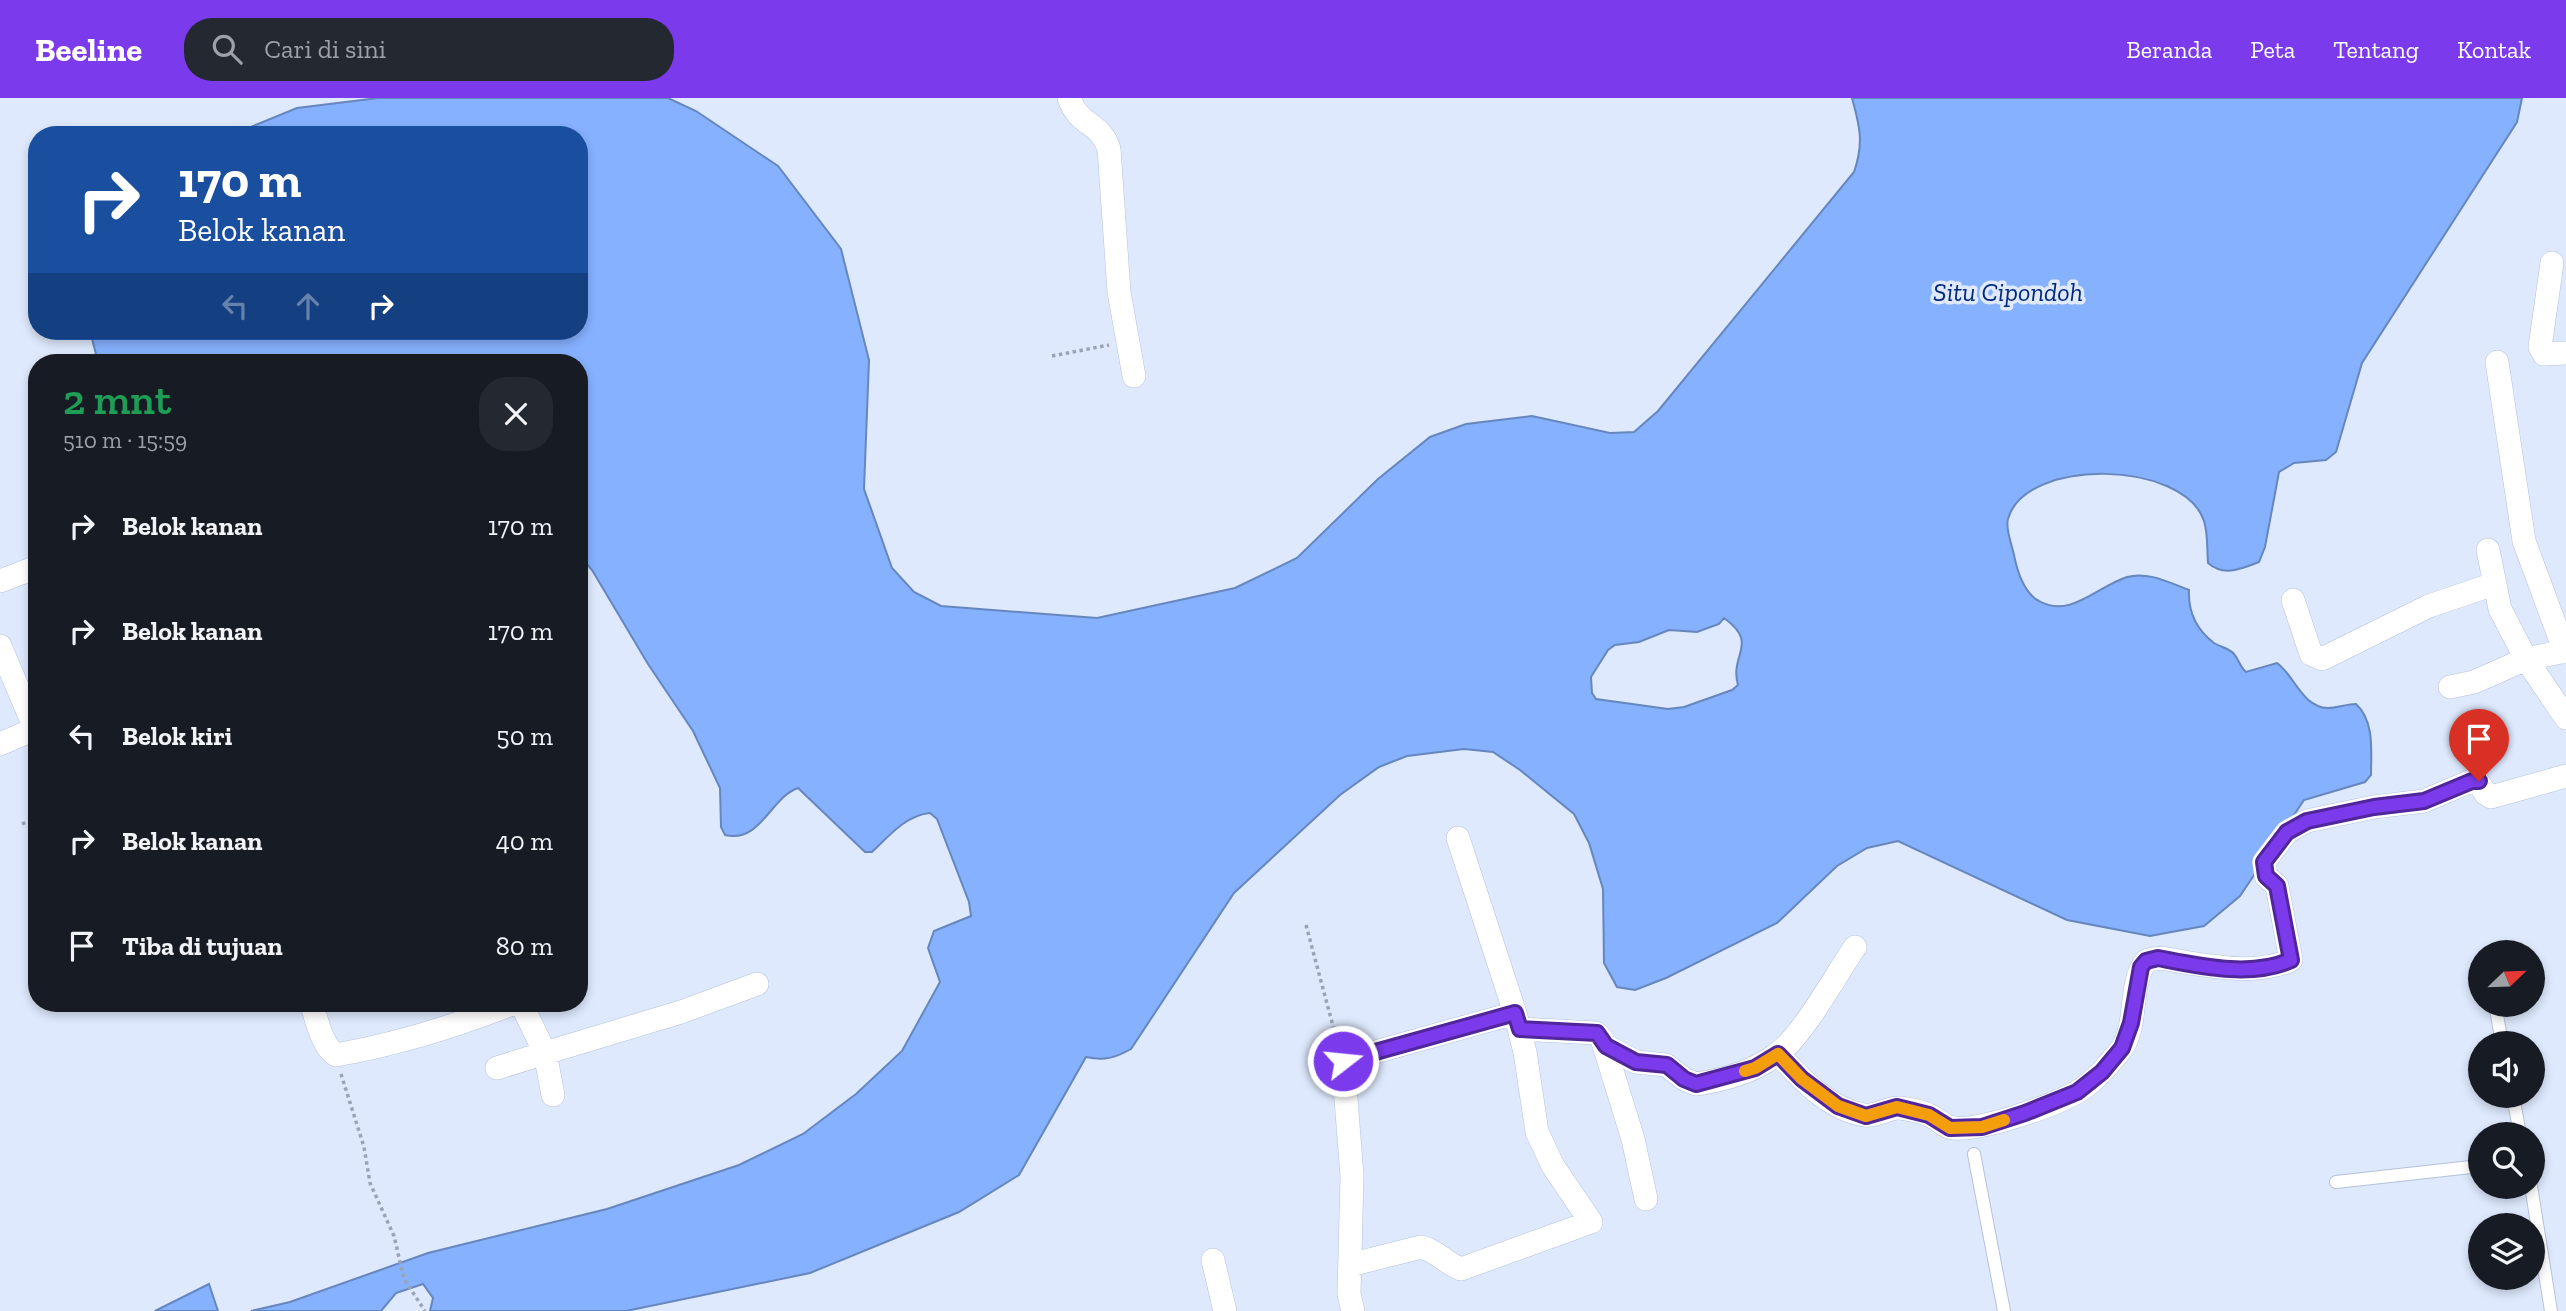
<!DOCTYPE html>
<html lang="id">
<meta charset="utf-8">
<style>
:root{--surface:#171b24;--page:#242831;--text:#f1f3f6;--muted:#9ea1a6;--accent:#7c3aed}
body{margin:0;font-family:"Zilla Slab",serif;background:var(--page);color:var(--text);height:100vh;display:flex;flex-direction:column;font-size:26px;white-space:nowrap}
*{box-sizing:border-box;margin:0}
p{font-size:23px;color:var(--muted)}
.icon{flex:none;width:38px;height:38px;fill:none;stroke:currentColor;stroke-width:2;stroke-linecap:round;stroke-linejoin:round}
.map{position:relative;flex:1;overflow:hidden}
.sheet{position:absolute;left:28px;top:256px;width:560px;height:658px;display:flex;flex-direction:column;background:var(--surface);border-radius:28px;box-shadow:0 4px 10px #0003}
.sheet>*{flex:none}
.hud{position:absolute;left:28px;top:28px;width:560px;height:214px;border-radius:28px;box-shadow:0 4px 10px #0003;background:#1a4fa0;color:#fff;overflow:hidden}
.needle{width:46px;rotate:67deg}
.buttons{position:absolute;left:2468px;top:842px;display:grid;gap:14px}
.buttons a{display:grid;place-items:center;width:77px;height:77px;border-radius:50%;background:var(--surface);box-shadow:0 4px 10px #0003;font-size:35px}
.pin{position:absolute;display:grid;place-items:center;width:60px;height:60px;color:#fff;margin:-72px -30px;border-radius:50% 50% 50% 0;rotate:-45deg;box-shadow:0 0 7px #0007}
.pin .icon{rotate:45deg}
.me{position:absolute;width:77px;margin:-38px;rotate:74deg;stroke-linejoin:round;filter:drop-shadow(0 0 5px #0008)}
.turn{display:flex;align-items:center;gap:24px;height:147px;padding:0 35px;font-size:32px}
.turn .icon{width:91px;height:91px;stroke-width:2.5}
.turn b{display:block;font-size:49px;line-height:60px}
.lanes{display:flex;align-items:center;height:66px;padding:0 35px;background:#0003;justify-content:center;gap:35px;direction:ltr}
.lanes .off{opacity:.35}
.round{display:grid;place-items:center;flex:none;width:74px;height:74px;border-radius:28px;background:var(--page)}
.overview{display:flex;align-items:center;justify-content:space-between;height:119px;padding:0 35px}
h1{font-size:42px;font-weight:600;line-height:52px;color:#1e9e55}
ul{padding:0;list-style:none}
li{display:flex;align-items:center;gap:21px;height:105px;padding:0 35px}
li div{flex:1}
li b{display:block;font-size:26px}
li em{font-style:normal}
header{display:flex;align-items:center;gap:42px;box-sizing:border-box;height:98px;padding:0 35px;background:var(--accent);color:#fff}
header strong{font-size:33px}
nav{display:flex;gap:38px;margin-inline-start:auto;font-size:24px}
.search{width:490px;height:63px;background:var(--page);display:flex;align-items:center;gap:18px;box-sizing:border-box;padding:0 24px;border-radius:28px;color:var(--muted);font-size:26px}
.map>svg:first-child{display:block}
.water{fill:#86b1fe;stroke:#6686be;stroke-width:2;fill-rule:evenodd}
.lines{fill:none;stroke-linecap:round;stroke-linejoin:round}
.service-casing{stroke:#b4c2d9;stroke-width:14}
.minor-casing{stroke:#b4c2d9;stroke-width:24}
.path{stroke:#9ba4b4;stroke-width:3.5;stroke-dasharray:3.5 3.5;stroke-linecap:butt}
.service{stroke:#fff;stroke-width:12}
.minor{stroke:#fff;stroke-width:23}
.route-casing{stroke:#51269a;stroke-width:18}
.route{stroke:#7c3aed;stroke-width:12}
.slow{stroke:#f59e0b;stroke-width:12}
.labels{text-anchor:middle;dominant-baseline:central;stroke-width:7;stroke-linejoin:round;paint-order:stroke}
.water-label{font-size:26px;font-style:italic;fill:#00297e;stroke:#dee9fd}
</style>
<header>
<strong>Beeline</strong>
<div class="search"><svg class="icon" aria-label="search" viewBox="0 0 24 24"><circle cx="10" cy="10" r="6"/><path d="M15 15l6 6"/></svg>Cari di sini</div>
<nav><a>Beranda</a><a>Peta</a><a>Tentang</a><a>Kontak</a></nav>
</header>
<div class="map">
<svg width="2566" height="1213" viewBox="0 0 2566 1213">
<rect width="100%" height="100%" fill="#dee9fd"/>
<path class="water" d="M378,0H668L696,13L778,68L841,151L869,262L864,391L892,470L914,494L941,508L1097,520L1235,490L1297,460L1378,381L1430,339L1466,326L1532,318L1610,335L1634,334L1658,313L1854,74C1864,45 1860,29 1852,0H2522L2517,24L2362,265L2336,354L2326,362L2294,365L2279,374L2265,449L2259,464C2241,471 2224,479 2208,465C2207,452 2208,435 2204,423C2184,362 2025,359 2008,421C2005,430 2012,447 2014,457C2017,472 2024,495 2039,503C2070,521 2098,488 2127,479C2148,473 2170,485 2189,492C2188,514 2197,532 2214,545C2220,549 2229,550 2234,556C2239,562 2240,569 2246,574L2277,565C2295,578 2302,609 2328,610C2337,610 2347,606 2356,606C2375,623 2371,655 2371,677L2365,684L2304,702L2240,798L2204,828L2150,838L2067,822L1898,743L1867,750L1837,768L1777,825L1666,880L1635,892L1617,889L1604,865L1603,791L1589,745L1574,716L1520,672L1493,654L1464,651L1407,658L1379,669L1340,697L1234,795L1131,951C1115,960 1104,963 1086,959L1019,1077L959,1114L810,1175L626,1213H430L433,1200L423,1186L396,1195L381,1213H251L290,1204L428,1155L607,1111L739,1067L803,1036L856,996L902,953L940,884L928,850L934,833L971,818L969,804L937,721L930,715C906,717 888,739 872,754H865L798,690C771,699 760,746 725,737L721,729L720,690L693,633L648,566L592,472L579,457V264H98L90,233H579V37H231L297,10ZM1724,520C1760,546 1729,556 1738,587L1732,592L1684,609L1668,611L1596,601L1592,595L1591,579L1608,552L1615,547L1639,544L1669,532L1697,534L1719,526Z
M209,1186L218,1213H155Z"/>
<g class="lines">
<g class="service-casing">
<path id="service" d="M2495,906L2502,945
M2513,998L2520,1036
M1974,1056L2004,1213
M2336,1084L2480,1068
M2531,1088L2551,1213"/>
</g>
<g class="minor-casing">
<path id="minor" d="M1069,0C1079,29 1101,24 1109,51L1119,194L1134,278
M2552,165L2540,249L2544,256L2566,255
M2497,264L2524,443L2565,554
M2488,452L2500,511L2526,561L2566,553
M0,483L37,469
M2293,502L2311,556L2322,561L2429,508L2494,486
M0,548L37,635
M2450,589L2474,584L2526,561L2566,620
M0,646L35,631
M311,905C317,921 321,947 336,957C398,946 456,928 514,905
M521,905L545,955L681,914L757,886
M1520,931L1596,935L1602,941L1633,1041L1646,1101
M1606,948L1636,964L1666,967L1684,981L1696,986C1724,982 1753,974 1776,957C1803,938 1835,878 1855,849
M1778,956C1801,981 1829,1011 1864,1017C1876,1019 1888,1009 1900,1010C1909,1011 1923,1014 1931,1018C1937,1021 1943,1027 1949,1029C1972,1037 2055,1007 2077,994C2093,985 2107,969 2119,954C2140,929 2127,888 2146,863C2159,857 2175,863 2189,865C2222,870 2260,876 2291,862L2277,788L2266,778L2264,764L2287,734L2307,723L2374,709L2424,703L2476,681L2486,696L2491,699L2566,678
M497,970L545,955L553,997
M1213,1162L1225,1213
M1350,1167L1421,1149C1438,1153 1445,1165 1461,1171L1591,1124L1553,1068L1537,1034L1525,954L1515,915
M1353,1213L1349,1196L1352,1078L1343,963L1515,915L1458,740"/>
</g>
<path class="path" d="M1052,258L1109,247
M22,726L37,720
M1306,827L1337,943
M341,976L364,1049L370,1085L394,1138L404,1181L425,1213"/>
<use href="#service" class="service"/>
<use href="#minor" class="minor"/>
</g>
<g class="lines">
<g class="route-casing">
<path id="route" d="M1343,963L1515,915L1520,931L1597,935L1606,948L1636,964L1667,967L1684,981L1696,986L1755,970L1778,956L1802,981L1838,1008L1866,1018L1897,1009L1929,1017L1950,1030L1982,1029L2025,1015L2077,994L2102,974L2122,950L2131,925L2141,869L2146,863L2158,860C2200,868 2251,880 2291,862L2277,788L2266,778L2264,764L2287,734L2307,723L2374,709L2424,703L2472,683H2479"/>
</g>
<use href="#route" class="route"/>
<path class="slow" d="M1745,973L1755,970L1778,956L1802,981L1838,1008L1866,1018L1897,1009L1929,1017L1950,1030L1982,1029L2004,1022"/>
</g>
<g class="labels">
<g class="water-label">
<text x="2008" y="194">Situ Cipondoh</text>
</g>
</g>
</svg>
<div class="buttons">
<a><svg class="needle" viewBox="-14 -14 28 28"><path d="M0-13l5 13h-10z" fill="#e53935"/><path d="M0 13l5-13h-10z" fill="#9ea1a6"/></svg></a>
<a><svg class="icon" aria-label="sound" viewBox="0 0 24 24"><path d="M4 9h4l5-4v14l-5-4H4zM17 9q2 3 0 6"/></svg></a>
<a><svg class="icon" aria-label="search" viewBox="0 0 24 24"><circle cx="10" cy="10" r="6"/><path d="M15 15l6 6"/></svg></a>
<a><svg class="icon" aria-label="layers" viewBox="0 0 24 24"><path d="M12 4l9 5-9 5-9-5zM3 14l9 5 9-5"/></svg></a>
</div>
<div class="pin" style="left:2479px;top:683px;background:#d93025"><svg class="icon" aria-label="arrive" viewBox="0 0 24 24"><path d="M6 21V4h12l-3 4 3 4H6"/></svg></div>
<svg class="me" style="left:1343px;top:963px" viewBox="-20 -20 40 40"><circle r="17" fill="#7c3aed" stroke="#fff" stroke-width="3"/><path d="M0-11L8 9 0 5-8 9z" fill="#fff"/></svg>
<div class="hud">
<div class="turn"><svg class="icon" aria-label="right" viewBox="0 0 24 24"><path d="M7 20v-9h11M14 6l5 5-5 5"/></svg><div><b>170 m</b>Belok kanan</div></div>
<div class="lanes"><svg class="icon off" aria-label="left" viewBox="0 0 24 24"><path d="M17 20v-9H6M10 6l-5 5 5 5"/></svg><svg class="icon off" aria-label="ahead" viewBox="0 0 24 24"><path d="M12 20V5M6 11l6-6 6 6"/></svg><svg class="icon" aria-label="right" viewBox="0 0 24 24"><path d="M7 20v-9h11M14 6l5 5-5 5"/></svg></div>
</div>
<section class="sheet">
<div class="overview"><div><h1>2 mnt</h1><p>510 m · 15:59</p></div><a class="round"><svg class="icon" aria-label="close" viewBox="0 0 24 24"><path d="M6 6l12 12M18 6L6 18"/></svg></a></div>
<ul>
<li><svg class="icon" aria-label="right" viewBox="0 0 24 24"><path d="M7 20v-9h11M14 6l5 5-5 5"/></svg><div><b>Belok kanan</b></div><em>170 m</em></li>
<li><svg class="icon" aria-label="right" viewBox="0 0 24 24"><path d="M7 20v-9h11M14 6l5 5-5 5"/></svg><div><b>Belok kanan</b></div><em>170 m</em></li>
<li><svg class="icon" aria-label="left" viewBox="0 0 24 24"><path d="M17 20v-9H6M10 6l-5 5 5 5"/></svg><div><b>Belok kiri</b></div><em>50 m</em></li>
<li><svg class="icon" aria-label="right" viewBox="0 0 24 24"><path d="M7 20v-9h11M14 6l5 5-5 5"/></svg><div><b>Belok kanan</b></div><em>40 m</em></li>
<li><svg class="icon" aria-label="arrive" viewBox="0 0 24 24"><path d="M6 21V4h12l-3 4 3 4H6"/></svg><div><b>Tiba di tujuan</b></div><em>80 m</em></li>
</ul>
</section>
</div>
